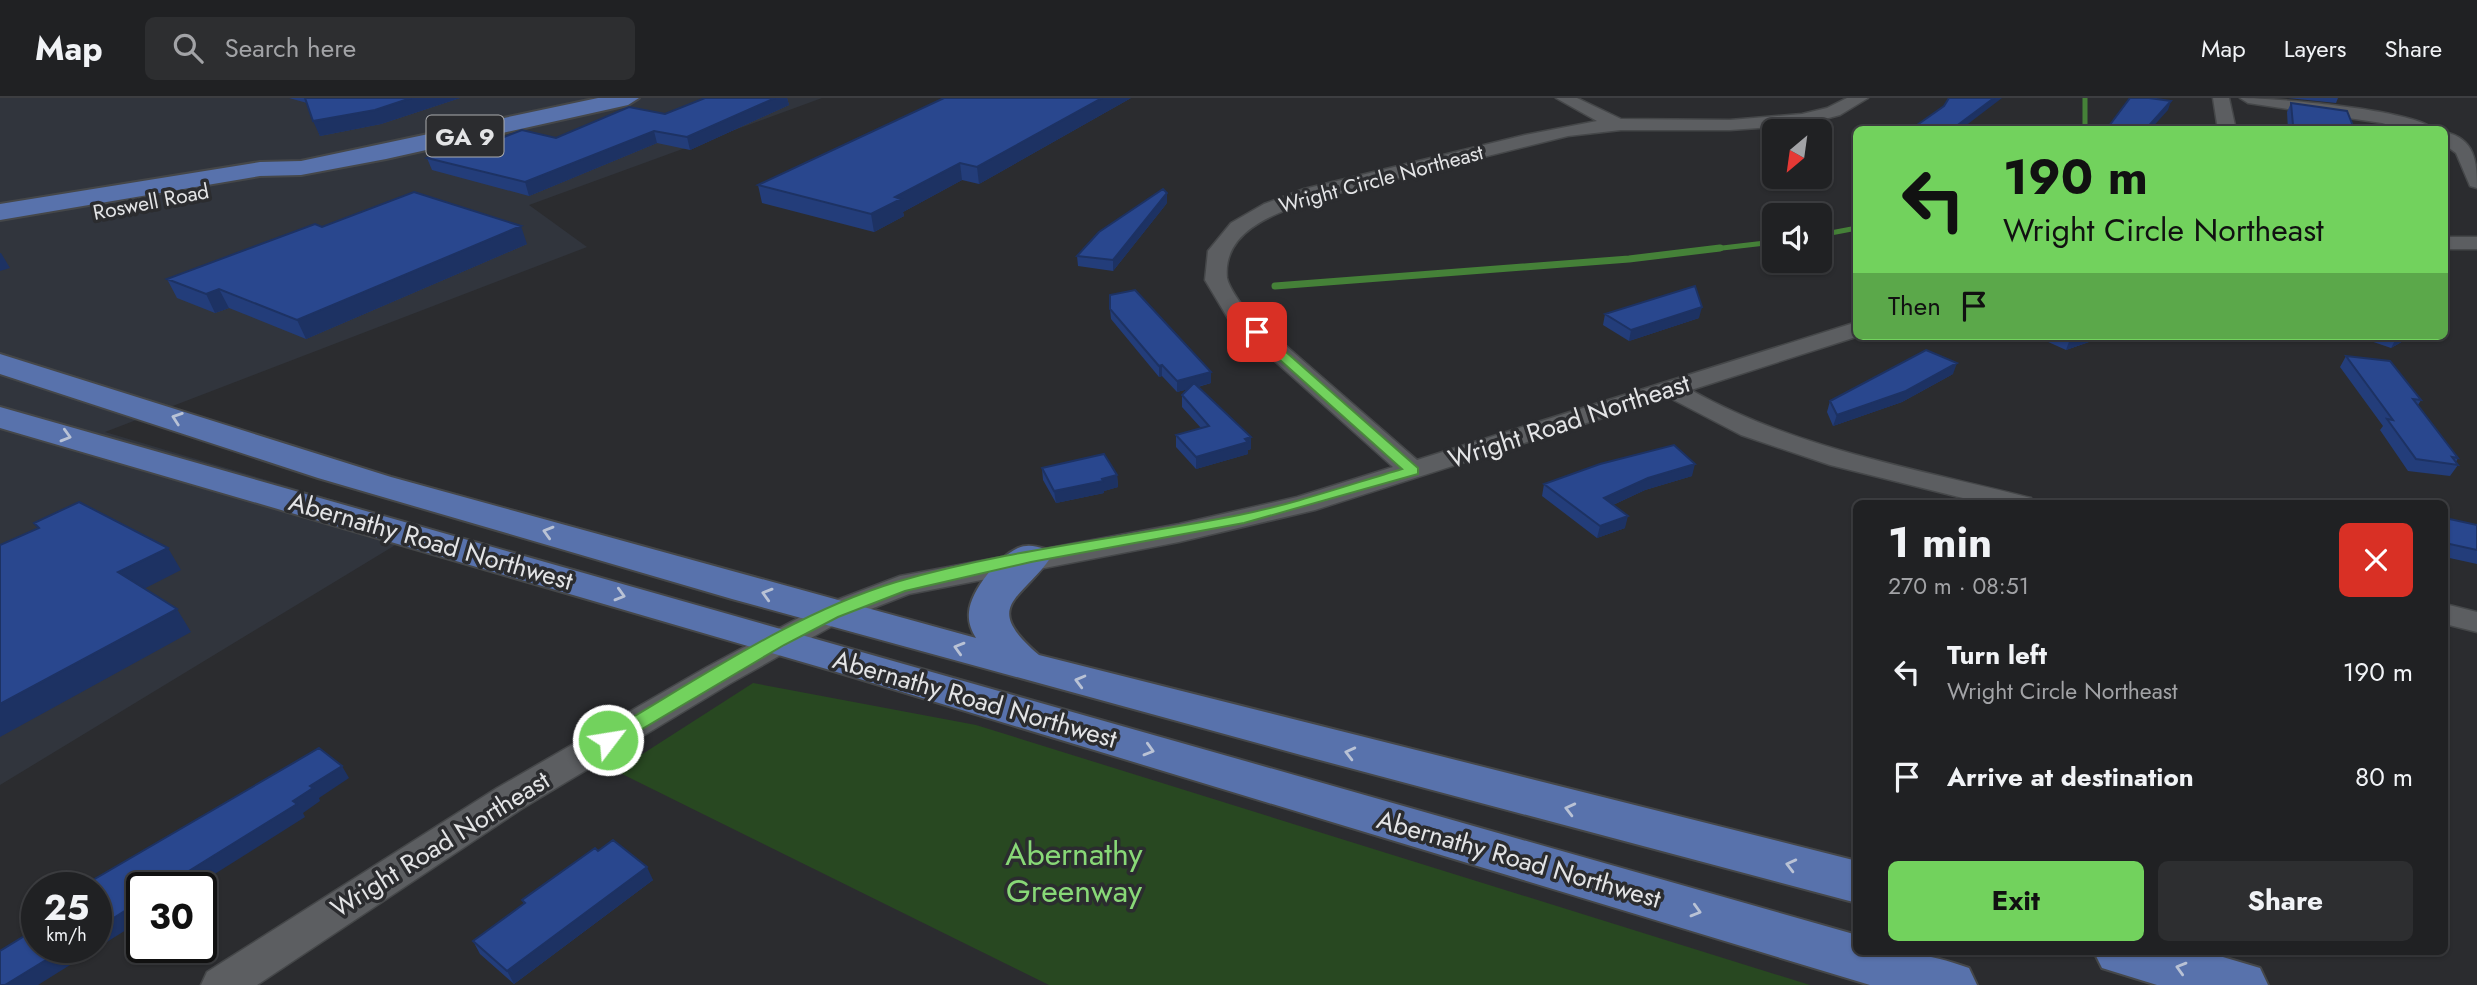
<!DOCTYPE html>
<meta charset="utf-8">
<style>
:root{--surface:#202123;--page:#2d2e30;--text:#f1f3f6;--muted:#a2a3a6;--line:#3d3e41;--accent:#72d25d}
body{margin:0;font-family:Jost,sans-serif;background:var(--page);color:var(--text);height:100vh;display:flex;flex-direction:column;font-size:26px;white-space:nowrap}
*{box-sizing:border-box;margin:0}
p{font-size:23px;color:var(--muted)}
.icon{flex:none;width:38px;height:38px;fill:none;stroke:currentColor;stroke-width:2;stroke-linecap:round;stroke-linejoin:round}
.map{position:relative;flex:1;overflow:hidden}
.drawer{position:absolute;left:1853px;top:402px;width:595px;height:455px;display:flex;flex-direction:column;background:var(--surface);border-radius:10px;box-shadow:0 2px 5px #0004,0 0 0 2px var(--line)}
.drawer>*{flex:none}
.hud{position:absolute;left:1853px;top:28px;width:595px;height:214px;border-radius:10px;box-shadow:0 2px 5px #0004,0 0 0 2px var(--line);background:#72d25d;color:#111;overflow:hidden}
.needle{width:46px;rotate:209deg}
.controls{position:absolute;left:1762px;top:21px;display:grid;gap:14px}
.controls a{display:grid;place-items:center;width:70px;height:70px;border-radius:10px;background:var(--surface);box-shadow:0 2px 5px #0004,0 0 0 2px var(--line);font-size:35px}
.speed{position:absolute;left:21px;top:774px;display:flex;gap:14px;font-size:35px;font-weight:700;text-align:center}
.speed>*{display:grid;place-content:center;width:91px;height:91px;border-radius:50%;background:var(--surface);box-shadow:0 2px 5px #0004,0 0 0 2px var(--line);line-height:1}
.speed small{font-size:18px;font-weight:400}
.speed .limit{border:4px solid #111;border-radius:10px;background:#fff;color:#111}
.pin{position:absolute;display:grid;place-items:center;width:60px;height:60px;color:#fff;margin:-30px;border-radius:14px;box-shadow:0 4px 10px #0006}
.me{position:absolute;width:77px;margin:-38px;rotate:59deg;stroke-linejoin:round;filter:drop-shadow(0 0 5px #0008)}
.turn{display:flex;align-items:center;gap:24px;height:147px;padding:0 35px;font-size:32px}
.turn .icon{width:91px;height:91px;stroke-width:2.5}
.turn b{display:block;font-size:49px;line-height:60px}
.then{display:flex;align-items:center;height:66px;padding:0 35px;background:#0003;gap:14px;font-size:26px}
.round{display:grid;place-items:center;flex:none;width:74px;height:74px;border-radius:10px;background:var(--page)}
.overview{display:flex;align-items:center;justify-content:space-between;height:119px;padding:0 35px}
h1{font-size:42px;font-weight:700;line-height:52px}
.cta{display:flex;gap:14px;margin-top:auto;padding:14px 35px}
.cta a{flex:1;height:80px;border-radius:10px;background:var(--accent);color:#111;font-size:28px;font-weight:700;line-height:80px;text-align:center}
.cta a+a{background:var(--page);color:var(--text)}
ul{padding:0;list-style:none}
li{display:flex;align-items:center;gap:21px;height:105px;padding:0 35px}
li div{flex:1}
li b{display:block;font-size:26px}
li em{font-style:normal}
header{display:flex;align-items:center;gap:42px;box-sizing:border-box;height:98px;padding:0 35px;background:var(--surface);border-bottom:2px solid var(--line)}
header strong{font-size:33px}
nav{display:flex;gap:38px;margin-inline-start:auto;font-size:24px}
.search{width:490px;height:63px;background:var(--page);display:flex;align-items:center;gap:18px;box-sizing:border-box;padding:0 24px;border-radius:10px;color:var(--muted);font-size:26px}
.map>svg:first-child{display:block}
.built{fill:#31353d}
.green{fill:#284821}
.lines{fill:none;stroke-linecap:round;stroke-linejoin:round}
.stream-far1{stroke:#458138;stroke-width:5}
.stream{stroke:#458138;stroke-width:7}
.minor-casing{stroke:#454749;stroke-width:3}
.major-casing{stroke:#454749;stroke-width:4}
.minor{fill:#5c5e61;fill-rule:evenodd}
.major{fill:#5872ac;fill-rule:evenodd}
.wall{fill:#233d7a}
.shaded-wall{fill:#1d3263}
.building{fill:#29478e;stroke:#1d3263;stroke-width:2}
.oneway{stroke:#b9c2d5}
.route{fill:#72d25d;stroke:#4a883c;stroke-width:2}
.labels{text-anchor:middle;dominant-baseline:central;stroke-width:7;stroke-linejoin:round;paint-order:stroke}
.far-street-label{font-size:21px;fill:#e3e4e6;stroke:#2b2c2f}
.shield{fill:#2b2c2f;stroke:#acadaf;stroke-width:2}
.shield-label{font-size:24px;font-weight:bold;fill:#e3e4e6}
.street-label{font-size:26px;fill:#e3e4e6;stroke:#2b2c2f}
.near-park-label{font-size:32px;fill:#88d877;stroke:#2b2c2f}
</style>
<header>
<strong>Map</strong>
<div class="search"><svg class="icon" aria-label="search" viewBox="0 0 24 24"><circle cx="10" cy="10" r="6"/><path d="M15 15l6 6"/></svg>Search here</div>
<nav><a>Map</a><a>Layers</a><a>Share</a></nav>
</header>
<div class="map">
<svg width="2477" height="887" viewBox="0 0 2477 887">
<rect width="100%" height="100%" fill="#2b2c2f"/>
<path class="built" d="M0,0H822L529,107L587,149L105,334L425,429L0,687Z"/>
<path class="green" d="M753,585L976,627L1810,887H1049L616,673Z"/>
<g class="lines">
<path class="stream-far1" d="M2085,0V32
M1820,137L1857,130
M1705,152L1774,144"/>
<path class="stream" d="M1275,188L1629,161L1720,150"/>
<g class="minor-casing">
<path id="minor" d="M1556,0H1577L1621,21L1730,22L1802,16L1827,10L1847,0H1868L1840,17L1802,27L1730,32H1621L1568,38L1318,100C1281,114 1222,130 1227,180C1229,190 1240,204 1246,213L1417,362L1857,224L1859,238L1691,292C1796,351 1916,371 2031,400L2035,406H1987L1830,367L1741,337L1668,299L1315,412L1179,444L909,496L843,522L731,585L523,710L257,887H201L207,874L497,690L707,569L821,508L900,478L1179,426L1297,399L1393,369L1229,222L1205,182L1208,153L1231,125L1264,106L1304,91L1525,37L1597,23Z
M2213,0H2229L2236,32H2218Z
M2240,0C2273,0 2414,11 2435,32H2405L2382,25L2248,5Z
M2445,34C2475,41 2477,63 2477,90L2470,88L2456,55L2445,47Z
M2445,139H2477V151H2445Z
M2445,506L2477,514V534L2445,526Z"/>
</g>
<g class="major-casing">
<path id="major" d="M598,0H639L628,7L386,61L301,77L260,78L0,122V106L260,64L301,63Z
M0,256L391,379L976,540C971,532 968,524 969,514C971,492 998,459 1018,450C1027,446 1036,448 1045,451L1051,459C1022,502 980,507 1039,557L1857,763V805L1301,657L732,501L318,380L0,276Z
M0,309L1857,837V854C1903,854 1924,854 1969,870L1977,887H1870L830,572L0,330Z
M2094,854H2206L2260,870L2268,887H2157L2102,870Z"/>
</g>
<use href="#minor" class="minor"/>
<use href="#major" class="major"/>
</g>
<path class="wall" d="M289,0H460L381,26L320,38L307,5Z
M705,0H787L789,7L690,52L657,45L529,98L432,72L427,60L479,49L556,40L665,16Z
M1131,0L979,86L962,82L903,114L904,118L874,134L762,105L758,87Z
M2288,0H2338L2336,5Z
M2291,5L2353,28L2373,32H2288L2287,14Z
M1167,105L1113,173L1078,168L1077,158Z
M322,129L527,146L306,241L229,210L215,215L177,200L167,181Z
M1110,211L1211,285L1198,289L1251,339V351L1248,352V356L1196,371L1176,349V337L1201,330L1182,309V297L1188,291L1177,294L1162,278L1159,279L1111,221Z
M1605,216L1699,220L1629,243L1603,227Z
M2035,238H2106L2066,252Z
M2356,238H2412L2391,250Z
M2346,258L2421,302L2418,307L2458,360L2456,364L2458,367L2450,378L2408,373L2380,332L2383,328L2340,269Z
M1953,276L1902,304L1833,328L1827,314L1830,303Z
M1042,370L1117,377L1118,389L1104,393V395L1056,405L1043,382Z
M1692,378L1645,392L1613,407L1625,430L1597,440L1542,398L1544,386Z
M2445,420L2477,427V466L2445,459Z
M598,753L653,782L514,886L480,856L473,843L524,806L522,802Z"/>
<path class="shaded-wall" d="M411,0H460L381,26L320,38L313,23Z
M775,0H787L789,7L690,52L687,39Z
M1102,0H1131L979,86L977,69Z
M1994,0H2002L1960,32H1951Z
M2171,3L2168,12L2150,32H2145Z
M654,33L657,45L529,98L525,84Z
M960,65L962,82L903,114L904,118L874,134L871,116L895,99Z
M1167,95V105L1113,173V162Z
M521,128L527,146L306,241L297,222Z
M0,155H1L10,170L0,173Z
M219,191L229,210L215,215L206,196Z
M1702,209L1699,220L1629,243L1631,232Z
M2080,238H2106L2066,252L2070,241Z
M2399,238H2412L2391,250L2397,239Z
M1957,265L1953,276L1902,304L1833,328L1837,317Z
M1162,267V278L1159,279V268Z
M1211,274V285L1177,294V283Z
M1251,339V351L1248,352V356L1196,371V359Z
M1695,366L1692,378L1645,392L1602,412L1604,400L1648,380Z
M1117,377L1118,389L1104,393V395L1056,405L1054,393Z
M1628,418L1625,430L1597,440L1600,428Z
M168,450L181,472L132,497L118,474Z
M177,511L191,534L0,639V606Z
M342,668L349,680L319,700L320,703L303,715L305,719L194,789H163L293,703L310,688Z
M647,769L653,782L514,886L507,873Z
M142,802V822L38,887H5L67,849H96V831Z"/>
<path class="building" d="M305,0H411L375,12L313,23Z
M705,0H775L687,39L654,33L525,84L427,60L464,45L479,49L522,32L556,40L629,9L665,16Z
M944,0H1102L977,69L960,65L895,99L901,101L871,116L758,87Z
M1949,0H1994L1951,32H1910L1944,8Z
M2130,0H2149L2171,3L2145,32H2106Z
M2291,5L2347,13L2353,28L2373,32H2324L2293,27Z
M1163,91L1167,95L1113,162L1077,158L1099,134Z
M414,94L521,128L297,222L219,191L206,196L167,181L315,126L322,129Z
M1695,188L1702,209L1631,232L1605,216Z
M1135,192L1211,274L1177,283L1162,267L1159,268L1110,211V197Z
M2063,238H2080L2070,241Z
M1926,252L1957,265L1906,293L1837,317L1830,303Z
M2346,258L2390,263L2421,302L2413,301L2458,360L2452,359L2458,367L2416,361L2387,321L2393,322Z
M1194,285L1251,339L1245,341L1248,344L1196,359L1176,337L1209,328L1182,297Z
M1674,347L1695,366L1648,380L1604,400L1628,418L1600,428L1544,386L1600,366Z
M1104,356L1117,377L1102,381L1103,383L1054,393L1042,370Z
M79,404L168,450L118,474L177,511L0,606V447L39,430L34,425Z
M2445,420L2477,427V452L2445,445Z
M319,650L342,668L310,688L313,690L293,703L297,706L163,789H142V802L96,831V789H81Z
M613,742L647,769L507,873L473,843L525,805L522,802L595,750L598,753Z
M37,815V849H67L5,887H0V853L34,832L24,823Z"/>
<defs><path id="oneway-chevron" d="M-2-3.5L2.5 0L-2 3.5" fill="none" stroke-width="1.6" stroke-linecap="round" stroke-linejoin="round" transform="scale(1.75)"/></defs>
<g class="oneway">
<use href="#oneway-chevron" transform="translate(177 320) rotate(-161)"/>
<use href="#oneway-chevron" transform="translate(66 338) rotate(16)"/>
<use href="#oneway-chevron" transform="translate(548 434) rotate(-164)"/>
<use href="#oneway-chevron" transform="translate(767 496) rotate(-164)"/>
<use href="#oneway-chevron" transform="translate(620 497) rotate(16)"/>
<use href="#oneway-chevron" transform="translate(959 550) rotate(-164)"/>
<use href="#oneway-chevron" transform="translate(1080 583) rotate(-165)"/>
<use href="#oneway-chevron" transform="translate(1149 652) rotate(16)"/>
<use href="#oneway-chevron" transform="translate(1350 655) rotate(-166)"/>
<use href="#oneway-chevron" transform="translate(1570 711) rotate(-166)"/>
<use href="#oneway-chevron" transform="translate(1791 767) rotate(-166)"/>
<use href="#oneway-chevron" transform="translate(1696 813) rotate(16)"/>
<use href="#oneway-chevron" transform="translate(2181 870) rotate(-164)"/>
</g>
<path class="route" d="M1252,232H1261L1418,370V376L1244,425L1031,464L905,493L838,519L784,547L615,647H601L598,642L601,638C696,583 791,516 896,484C1008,451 1125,440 1239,417C1294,406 1348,387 1402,371L1252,237Z"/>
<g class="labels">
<g class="far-street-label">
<text transform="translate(1381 81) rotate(-15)">Wright Circle Northeast</text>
<text transform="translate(151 104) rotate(-11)">Roswell Road</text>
</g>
<rect class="shield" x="426.5" y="17.5" width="77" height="41" rx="5"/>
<g class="shield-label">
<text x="465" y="38">GA 9</text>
</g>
<g class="street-label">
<text transform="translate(1569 323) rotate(-18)">Wright Road Northeast</text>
<text transform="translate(431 443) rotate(16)">Abernathy Road Northwest</text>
<text transform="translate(975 601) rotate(16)">Abernathy Road Northwest</text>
<text transform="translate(440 746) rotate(-32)">Wright Road Northeast</text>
<text transform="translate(1519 761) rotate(16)">Abernathy Road Northwest</text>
</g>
<g class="near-park-label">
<text x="1074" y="756">Abernathy<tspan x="1074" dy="37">Greenway</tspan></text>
</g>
</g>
</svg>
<div class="controls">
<a><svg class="needle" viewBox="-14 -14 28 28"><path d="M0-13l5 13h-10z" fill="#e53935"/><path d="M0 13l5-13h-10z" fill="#a2a3a6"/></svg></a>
<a><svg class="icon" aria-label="sound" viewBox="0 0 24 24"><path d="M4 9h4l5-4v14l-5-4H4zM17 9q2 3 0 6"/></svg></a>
</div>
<div class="speed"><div>25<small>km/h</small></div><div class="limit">30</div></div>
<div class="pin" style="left:1257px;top:234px;background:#d93025"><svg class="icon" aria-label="arrive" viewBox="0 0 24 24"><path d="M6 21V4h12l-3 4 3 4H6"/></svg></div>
<svg class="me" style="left:608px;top:642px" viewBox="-20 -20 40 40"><circle r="17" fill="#72d25d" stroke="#fff" stroke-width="3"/><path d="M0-11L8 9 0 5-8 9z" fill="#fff"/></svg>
<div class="hud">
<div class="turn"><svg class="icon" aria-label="left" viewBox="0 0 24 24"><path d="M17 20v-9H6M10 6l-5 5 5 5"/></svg><div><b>190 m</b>Wright Circle Northeast</div></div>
<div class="then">Then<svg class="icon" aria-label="arrive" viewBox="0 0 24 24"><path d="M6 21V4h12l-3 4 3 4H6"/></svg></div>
</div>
<section class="drawer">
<div class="overview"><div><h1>1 min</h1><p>270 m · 08:51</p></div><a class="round" style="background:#d93025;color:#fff"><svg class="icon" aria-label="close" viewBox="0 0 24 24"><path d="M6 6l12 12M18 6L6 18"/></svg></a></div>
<ul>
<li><svg class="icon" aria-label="left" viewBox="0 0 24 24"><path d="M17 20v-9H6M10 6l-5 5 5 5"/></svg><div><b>Turn left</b><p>Wright Circle Northeast</p></div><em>190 m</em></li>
<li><svg class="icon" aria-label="arrive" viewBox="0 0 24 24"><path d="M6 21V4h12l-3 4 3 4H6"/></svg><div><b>Arrive at destination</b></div><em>80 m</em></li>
</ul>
<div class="cta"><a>Exit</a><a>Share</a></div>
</section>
</div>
